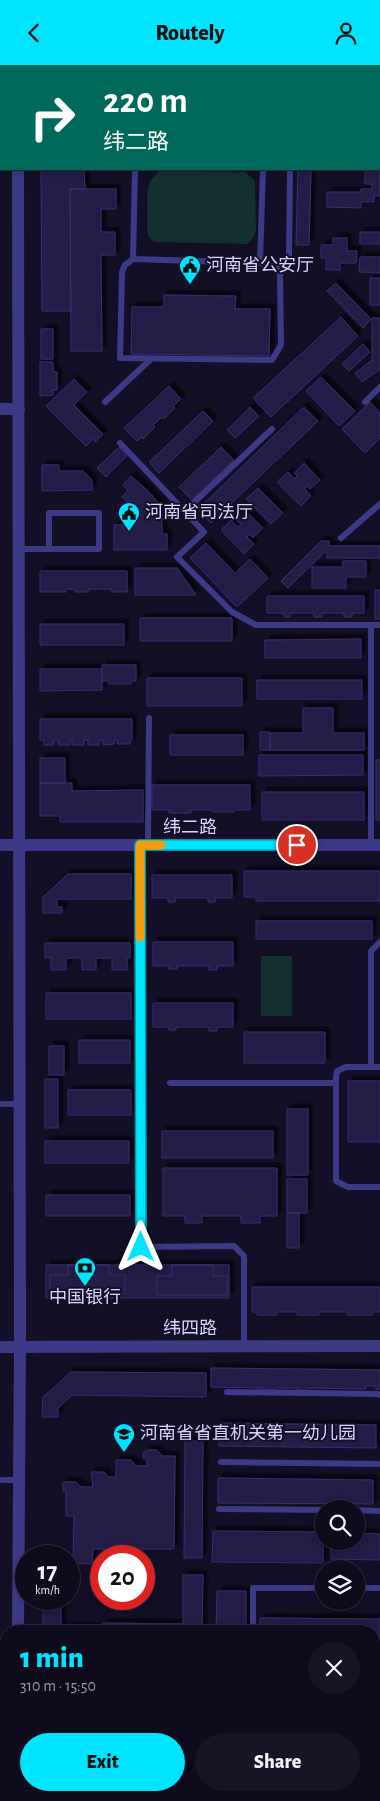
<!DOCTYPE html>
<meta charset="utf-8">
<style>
:root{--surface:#0e0b1c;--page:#171425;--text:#f1f3f6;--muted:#9b9ba3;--line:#2e2b3b;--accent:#00e5ff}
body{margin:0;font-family:"Alegreya Sans","Noto Sans SC",sans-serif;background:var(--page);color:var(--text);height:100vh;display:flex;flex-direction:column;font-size:19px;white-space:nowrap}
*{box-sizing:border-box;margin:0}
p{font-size:16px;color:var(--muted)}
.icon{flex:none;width:28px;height:28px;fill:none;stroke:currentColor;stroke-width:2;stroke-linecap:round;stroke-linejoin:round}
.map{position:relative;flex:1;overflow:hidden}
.panel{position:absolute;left:0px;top:1560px;width:380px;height:176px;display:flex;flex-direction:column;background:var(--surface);border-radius:20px 20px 0 0;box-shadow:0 2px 8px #0003,0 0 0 1px var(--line)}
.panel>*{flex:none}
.banner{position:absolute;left:0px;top:0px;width:380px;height:105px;box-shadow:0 2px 8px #0003,0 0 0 1px var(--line);background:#00695c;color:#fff;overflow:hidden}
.controls{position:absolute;left:315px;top:1435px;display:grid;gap:10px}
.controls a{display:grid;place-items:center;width:50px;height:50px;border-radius:50%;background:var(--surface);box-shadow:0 2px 8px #0003,0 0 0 1px var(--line);font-size:25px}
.speed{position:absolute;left:15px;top:1480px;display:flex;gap:10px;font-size:25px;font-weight:700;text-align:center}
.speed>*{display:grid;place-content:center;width:65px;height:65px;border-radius:50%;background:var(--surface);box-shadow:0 2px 8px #0003,0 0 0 1px var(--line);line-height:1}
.speed small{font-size:12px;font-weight:400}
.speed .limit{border:8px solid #d22;background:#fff;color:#111}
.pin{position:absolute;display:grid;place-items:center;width:42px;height:42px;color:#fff;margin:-21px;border:2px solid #fff;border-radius:50%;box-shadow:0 1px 5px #0007}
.me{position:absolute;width:55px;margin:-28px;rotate:0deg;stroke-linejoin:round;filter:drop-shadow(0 0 4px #0008)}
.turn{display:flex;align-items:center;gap:18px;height:105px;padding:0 20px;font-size:22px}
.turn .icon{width:65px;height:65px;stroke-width:2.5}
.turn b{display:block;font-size:35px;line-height:42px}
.round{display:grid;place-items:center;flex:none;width:52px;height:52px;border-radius:26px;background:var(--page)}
.headline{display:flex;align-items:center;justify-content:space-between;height:85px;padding:0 20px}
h1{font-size:30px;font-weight:800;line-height:38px;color:var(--accent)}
.cta{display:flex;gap:10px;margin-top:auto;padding:10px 20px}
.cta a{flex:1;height:58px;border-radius:30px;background:var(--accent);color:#111;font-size:20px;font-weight:800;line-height:58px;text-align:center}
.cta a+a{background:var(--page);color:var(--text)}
header{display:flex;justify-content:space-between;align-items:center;height:65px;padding:0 20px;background:var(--accent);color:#111;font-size:22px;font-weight:800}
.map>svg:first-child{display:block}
.green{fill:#12302f}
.building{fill:#241b47;stroke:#3b2d73;filter:url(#shadow)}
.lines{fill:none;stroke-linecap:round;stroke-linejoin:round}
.service{stroke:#3d3a85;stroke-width:6}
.minor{stroke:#3d3a85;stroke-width:12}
.tertiary{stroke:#3d3a85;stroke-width:12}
.route-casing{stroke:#0095a6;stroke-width:12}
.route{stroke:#00e5ff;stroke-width:9}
.slow{stroke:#f59e0b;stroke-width:9}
.labels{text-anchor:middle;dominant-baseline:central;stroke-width:4;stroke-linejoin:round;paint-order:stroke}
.poi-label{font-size:18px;fill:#d9d4ff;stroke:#130f26;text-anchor:start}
.street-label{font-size:18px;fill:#d9d4ff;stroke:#130f26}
</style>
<header><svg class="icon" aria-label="back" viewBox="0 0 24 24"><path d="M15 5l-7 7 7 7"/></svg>Routely<svg class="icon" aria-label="person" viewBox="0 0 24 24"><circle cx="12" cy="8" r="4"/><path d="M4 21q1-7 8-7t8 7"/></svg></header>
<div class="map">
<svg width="380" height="1736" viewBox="0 0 380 1736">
<defs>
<filter id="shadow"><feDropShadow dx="4.5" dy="-4.5" stdDeviation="1" flood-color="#0009"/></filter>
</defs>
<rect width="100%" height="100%" fill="#130f26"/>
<path class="green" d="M160,105L245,107L254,115L255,118L256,165L254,171L248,179L154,177L149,173L147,166V128L150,116Z
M261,891H292V951H261Z
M152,1730H216V1736H152Z
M250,1730H308V1736H250Z"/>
<path class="building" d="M41,104H84L85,124H70L71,246H42Z
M298,104H311L309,180H296Z
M365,105H379L380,131H374V137H361V143L327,142V127H361V124H372V119H365Z
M70,124H116V144H101V167H115V190H101L102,286H71Z
M360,167H380V179H360Z
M333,173H347V186H357L356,198H340V205H326V193H321V180H333Z
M360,192H380V208L359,207Z
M370,213H380V240H370Z
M336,218L371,254L363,263L327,226Z
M164,230L236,231L235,244H270L269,291L131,289L132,242H164Z
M341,252L358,271L271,352L253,333Z
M372,253H380V304L362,317L355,308L372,295Z
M41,264H53V294H41Z
M363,279L370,287L349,306L342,299Z
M40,297H53V307H57V325H53V330L40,331Z
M321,312L355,346L339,361L306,326Z
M74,314L87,327L74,340L103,369L95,377L93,374L86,381L46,341Z
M169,321L181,334L173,341L175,343L164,354L162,352L153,360L155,362L143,374L141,372L137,376L124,363Z
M370,337L380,348V373L365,388L342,364Z
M250,342L259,351L235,373L227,365Z
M304,342L318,356L211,458L198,444Z
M203,346L213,356L159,408L149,397Z
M119,382L127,391L106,412L97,403Z
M221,382L234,395L192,435L179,422Z
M304,398L320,415L310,424L307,421L304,423L311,431L301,441L277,417L288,407L295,414L297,411L294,408Z
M42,400H59V406H83L92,415V425L42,426Z
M131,411L149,427L161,441L162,445V469H167V485H114V460H124L126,449L131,440L122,432L128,425L123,420Z
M258,423L283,448L271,459L246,434Z
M247,447L263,463L253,473L250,469L247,472L254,479L244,489L221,465L231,455L238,462L241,459L237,456Z
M321,476H329V481H380V493H327V487H325L288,523L281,516Z
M206,478L235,508L250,494L268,513L237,542L190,493Z
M343,496H366V512H346V523H312V502H343Z
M135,503H177L196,530H135Z
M40,506H127V527H112V524H88V527H75V524H66V527H40Z
M375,525H380V554H375Z
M267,531H364V548H352V552H344V548H322V552H314V548H290V552H284V548H267Z
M140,553H232V576H140Z
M40,559H124V580H40Z
M361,574V593H265V575Z
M102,600H136V616H131V619H109V616H102Z
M40,604H102V625L40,626Z
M147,613H242V641H147Z
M257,615H362V634H257Z
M303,643H333V668H364V685H270V668H303Z
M40,654H132V675H130V679H117V675H114V679L103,680V675H99V680H88V675H84V680H72V675H70V680H58V675H54V680H44V675H40Z
M260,667H270V685H260Z
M170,670H243V690H170Z
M259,690H363V710L259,711Z
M40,693H65V718H40Z
M376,695H380V755H376Z
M40,718H72V726L143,725V757H60V751H40Z
M152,720H250V745H234V747H213V745H190L191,748H169V745H152Z
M262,727H364V755H262Z
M244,806H380V836H256V832H244Z
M68,809H131V834H57V842H62V848H43V832Z
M152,810H232V833H215V837H208V833H175V837H168V833H152Z
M256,856H372V874H256Z
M153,877H233V901H217V905H209V901H177V904H169V901H153Z
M45,878H130V893H127V905H112V893H96V905H82V893H66V905H51V893H45Z
M46,928H131V954H46Z
M153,938H233V962H217V966H209V962H176V965H169V962H153Z
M244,967H325V998H244Z
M79,975H130V998H79Z
M49,981H64V1010H49Z
M45,1014H58V1063H45Z
M348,1016H380V1077H348Z
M68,1025H131V1050H68Z
M287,1044H308V1110H287Z
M162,1066H273V1093H162Z
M45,1076H129V1098H45Z
M163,1103H277V1151H260V1158H241V1151H202V1158H185V1151H163Z
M287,1114H307V1148H287Z
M46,1130H130V1151H46Z
M287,1148H299V1183H287Z
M46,1200H229V1233H46Z
M68,1200H109V1210H125V1229H50V1210H68Z
M172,1200H213V1211H227V1230H157V1211H172Z
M252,1222H380V1247H372V1250H347V1247H319V1250H297V1247H277V1250H257V1247H252Z
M211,1303L380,1305V1324H376V1321H366V1324L309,1323V1326H297V1323H275V1326H263V1323L211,1322Z
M71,1307L206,1308V1332L72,1330L58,1343V1352H42L43,1332Z
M219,1358L376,1360V1383L219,1381Z
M185,1376H203L202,1493H184Z
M147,1385H157L162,1391H175L174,1484H93L92,1499L73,1498L74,1451H66V1426H63V1417H76L81,1422H93L91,1407H104L108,1412H116V1395H131L136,1401H147V1393H143V1388Z
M218,1413L373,1415V1439L218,1438Z
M213,1466L323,1467V1498L212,1497Z
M356,1468L380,1469V1495L331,1494V1476H356Z
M183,1510H203L202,1566H103V1558L183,1559Z
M217,1526H246V1566H216Z
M43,1534H61V1563H94V1566H43Z
M260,1553L380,1554V1600H374V1566H260Z
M374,1717H380V1736H334V1730H374Z
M38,1730H67L65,1736H38Z"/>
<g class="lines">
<path class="service" d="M194,1V0
M210,1V0
M135,104L133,194L260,198L263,104
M133,194L125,200L122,207L120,293L272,295L281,280L280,209L277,203L260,198
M280,209L289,190L290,104
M105,337L151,294
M365,337L380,322
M120,378L204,467L177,492L232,547L256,560H380
M185,446L272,364
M341,473L380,439
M19,484H99V448H49V484
M371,560V780
M140,780L141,1182L234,1181L244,1191V1281
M148,780L149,653
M371,1002V886L380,877
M380,1002H346L337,1006L336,1012V1116L348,1122H380
M170,1018H336
M0,1039H20
M227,1327L378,1329L380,1330
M221,1397L380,1399
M0,1415H19
M219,1444L324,1445
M356,1445L380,1446
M356,1523H380
M253,1566V1523H324
M144,1730V1736
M233,1730V1736
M314,1730V1736"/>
<path class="minor" d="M18,0V1
M18,104L20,1282L18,1566
M0,344H19
M0,780H380
M0,1658H6
M374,1658H380
M17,1736V1730"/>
<path class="tertiary" d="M0,1282L380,1281"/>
</g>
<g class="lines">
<g class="route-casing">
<path id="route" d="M141,1182L140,780H297"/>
</g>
<use href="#route" class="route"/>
<path class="slow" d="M140,872V780H161"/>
</g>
<defs>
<g id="civic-pin" transform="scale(1.125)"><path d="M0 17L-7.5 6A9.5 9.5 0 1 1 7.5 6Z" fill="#00e5ff" stroke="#130f26"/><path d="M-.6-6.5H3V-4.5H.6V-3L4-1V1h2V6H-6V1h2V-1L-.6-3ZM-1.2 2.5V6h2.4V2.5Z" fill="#111"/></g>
<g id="bank-pin" transform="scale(1.125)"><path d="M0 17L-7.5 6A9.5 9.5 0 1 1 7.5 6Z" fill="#00e5ff" stroke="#130f26"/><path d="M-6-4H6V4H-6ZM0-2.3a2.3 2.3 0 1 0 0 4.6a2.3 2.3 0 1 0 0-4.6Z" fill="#111"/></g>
<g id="school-pin" transform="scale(1.125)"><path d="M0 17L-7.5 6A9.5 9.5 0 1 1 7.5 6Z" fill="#00e5ff" stroke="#130f26"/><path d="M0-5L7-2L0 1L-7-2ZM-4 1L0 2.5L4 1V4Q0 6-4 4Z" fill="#111"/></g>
</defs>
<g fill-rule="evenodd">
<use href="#civic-pin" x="190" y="201"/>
<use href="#civic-pin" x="129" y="448"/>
<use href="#bank-pin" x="85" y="1203"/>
<use href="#school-pin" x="124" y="1369"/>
</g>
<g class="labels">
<g class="poi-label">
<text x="206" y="201">河南省公安厅</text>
<text x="145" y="448">河南省司法厅</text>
<text x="85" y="1233" text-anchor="middle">中国银行</text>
<text x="140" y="1369">河南省省直机关第一幼儿园</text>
</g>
<g class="street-label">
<text x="190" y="763">纬二路</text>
<text x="190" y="1264">纬四路</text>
</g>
</g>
</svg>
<div class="controls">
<a><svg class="icon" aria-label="search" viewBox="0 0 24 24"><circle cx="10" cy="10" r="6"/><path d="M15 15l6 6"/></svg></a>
<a><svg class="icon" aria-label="layers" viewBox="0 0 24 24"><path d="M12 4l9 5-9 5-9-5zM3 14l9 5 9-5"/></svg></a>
</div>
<div class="speed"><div>17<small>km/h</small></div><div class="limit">20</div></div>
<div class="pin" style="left:297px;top:780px;background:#d93025"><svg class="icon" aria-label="arrive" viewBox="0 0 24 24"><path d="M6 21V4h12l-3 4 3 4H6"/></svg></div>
<svg class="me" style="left:141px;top:1182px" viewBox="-20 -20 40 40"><path d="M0-17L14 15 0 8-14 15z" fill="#00e5ff" stroke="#fff" stroke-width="4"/></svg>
<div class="banner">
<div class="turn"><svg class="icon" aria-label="right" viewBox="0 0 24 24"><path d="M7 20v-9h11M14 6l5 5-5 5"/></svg><div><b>220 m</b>纬二路</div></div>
</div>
<section class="panel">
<div class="headline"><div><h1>1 min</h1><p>310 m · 15:50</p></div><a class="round"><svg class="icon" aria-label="close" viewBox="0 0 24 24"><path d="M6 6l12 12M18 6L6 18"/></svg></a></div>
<div class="cta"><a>Exit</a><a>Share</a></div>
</section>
</div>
